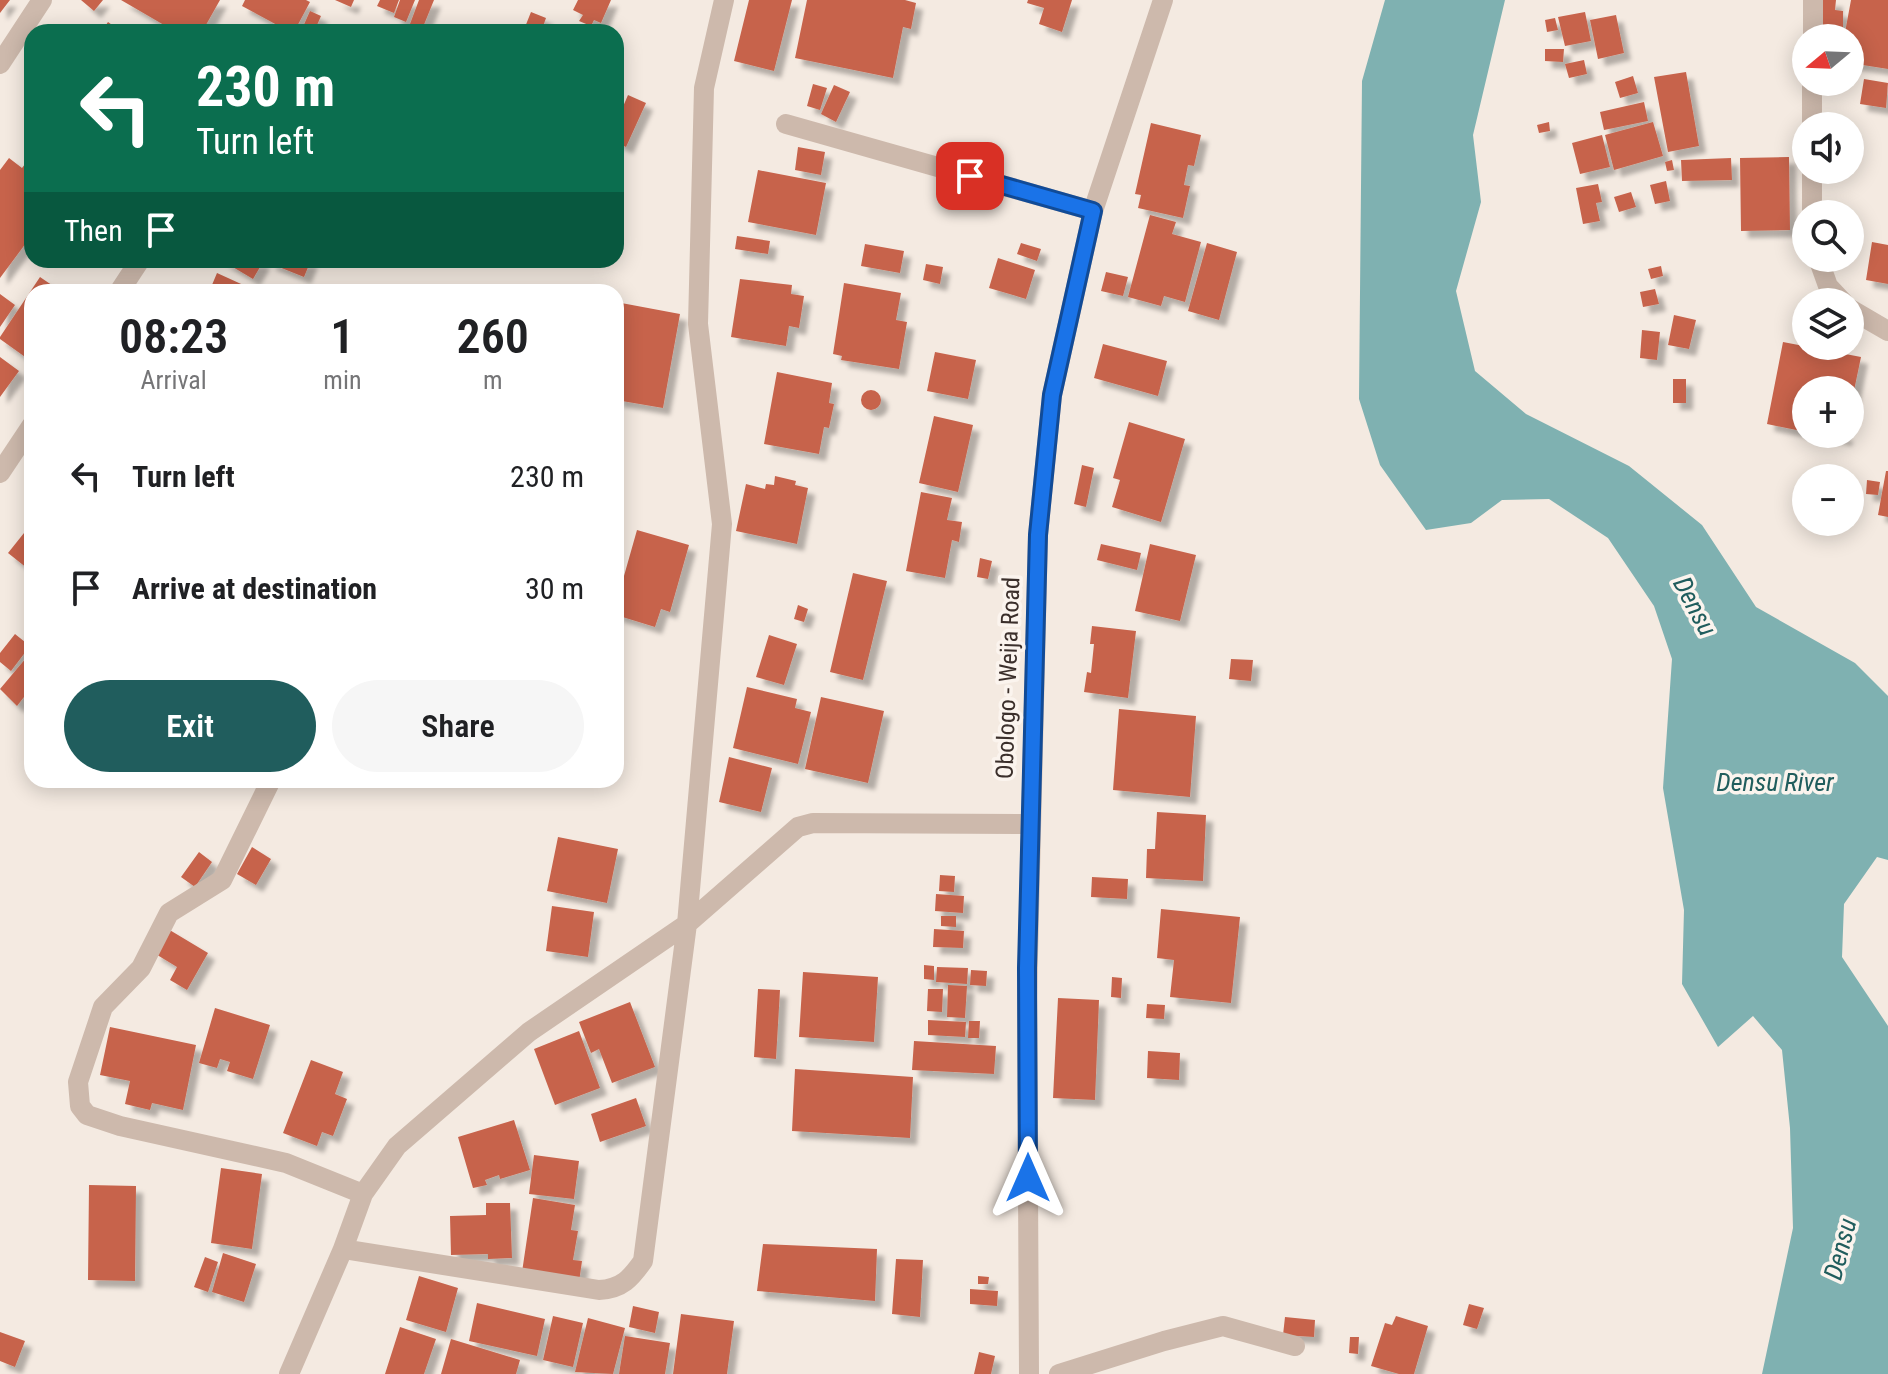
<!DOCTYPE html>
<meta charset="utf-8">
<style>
:root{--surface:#fff;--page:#f6f6f6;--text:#202124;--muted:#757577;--accent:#205d5d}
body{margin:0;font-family:"Roboto Condensed",sans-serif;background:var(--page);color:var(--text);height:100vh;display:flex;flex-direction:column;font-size:30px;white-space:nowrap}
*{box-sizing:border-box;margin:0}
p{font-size:26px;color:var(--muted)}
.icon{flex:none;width:44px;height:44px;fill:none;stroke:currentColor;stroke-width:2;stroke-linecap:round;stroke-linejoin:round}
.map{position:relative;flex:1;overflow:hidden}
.sheet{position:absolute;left:24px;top:284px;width:600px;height:504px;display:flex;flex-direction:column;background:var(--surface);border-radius:24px;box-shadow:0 4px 20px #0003}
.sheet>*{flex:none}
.hud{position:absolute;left:24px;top:24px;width:600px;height:244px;border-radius:24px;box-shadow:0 4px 20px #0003;background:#0b6e4f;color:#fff;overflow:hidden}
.needle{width:52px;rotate:251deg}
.buttons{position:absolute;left:1792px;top:24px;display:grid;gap:16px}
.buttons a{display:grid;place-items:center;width:72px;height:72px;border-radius:50%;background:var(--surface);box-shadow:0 4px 20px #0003;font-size:40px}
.pin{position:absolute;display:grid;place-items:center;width:68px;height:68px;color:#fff;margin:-34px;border-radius:16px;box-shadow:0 4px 12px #0006}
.me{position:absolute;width:88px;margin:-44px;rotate:0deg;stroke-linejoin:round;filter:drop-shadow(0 0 6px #0008)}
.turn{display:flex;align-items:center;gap:28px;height:168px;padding:0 40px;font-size:36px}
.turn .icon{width:104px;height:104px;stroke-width:2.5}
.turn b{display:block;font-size:56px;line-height:68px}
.then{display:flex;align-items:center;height:76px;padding:0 40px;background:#0003;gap:16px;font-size:30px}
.eta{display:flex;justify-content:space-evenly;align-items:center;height:136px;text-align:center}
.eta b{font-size:48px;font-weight:600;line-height:56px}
.action{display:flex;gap:16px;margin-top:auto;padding:16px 40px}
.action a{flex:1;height:92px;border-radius:48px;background:var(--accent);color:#fff;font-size:32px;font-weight:600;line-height:92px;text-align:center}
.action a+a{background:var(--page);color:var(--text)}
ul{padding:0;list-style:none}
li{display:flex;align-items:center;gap:24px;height:112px;padding:0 40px}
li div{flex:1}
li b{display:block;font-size:30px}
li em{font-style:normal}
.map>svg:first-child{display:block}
.water{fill:#7fb1b1}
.building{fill:#c7634c;filter:url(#shadow)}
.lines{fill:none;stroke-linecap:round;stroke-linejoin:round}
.minor{stroke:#cdb9ac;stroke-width:20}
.tertiary{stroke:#cdb9ac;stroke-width:20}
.route-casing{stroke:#114b97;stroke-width:20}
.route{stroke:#1a73e8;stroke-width:14}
.labels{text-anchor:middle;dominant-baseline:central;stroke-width:7;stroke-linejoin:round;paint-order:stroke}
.street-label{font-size:24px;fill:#3b2f2b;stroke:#fbf4ee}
.water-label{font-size:26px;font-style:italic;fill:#205d5d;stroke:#fbf4ee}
</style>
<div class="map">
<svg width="1888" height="1374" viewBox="0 0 1888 1374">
<defs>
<filter id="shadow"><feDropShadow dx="7" dy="7" stdDeviation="2" flood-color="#0004"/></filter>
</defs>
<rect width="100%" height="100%" fill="#f4eae1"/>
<path class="water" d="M1385,0H1505L1473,135L1481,202L1456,291L1475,371L1526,414L1629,466L1702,525L1756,607L1855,663L1888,696V860L1877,857L1844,904L1842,957L1888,1026V1374H1762L1793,1228L1790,1128L1782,1050L1753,1016L1718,1047L1682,984L1684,910L1663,788L1672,659L1654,606L1608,538L1549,499L1502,500L1471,523L1426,530L1380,465L1359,399L1362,81Z"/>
<path class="building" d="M0,0H10L0,13Z
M81,0H103L94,11Z
M121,0H220L202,32H176Z
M245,0H306L310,2L294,32H290L242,6Z
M335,0H354L351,7Z
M380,0H399L394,13L377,6Z
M400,0H415L406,22L394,17Z
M419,0H434L421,32H407Z
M578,0H611L601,23L594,20L591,26L579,21L583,15L573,10Z
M749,0H792L774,71L734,61Z
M807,0H905L916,3L911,29L903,27L893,78L795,58Z
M1028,0H1072L1062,32L1039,24L1044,8L1027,3Z
M1822,0H1836L1835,10L1843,11V29L1834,28V38H1820Z
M1851,0H1888V69L1850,63V38H1844Z
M310,11L321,16L314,32L302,29Z
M531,12L546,18L541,32H523Z
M1585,12L1591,41L1565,46L1558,17Z
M1616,15L1624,53L1598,59L1590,20Z
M1555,18L1558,30L1547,32L1545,20Z
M108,22L122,32H101Z
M1545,49H1564L1563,62L1545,61Z
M1584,60L1587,74L1569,78L1565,64Z
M1686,72L1699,146L1668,152L1654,77Z
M1633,76L1638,93L1620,98L1615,82Z
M1864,79L1888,83L1886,108L1860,104Z
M813,84L827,88L820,110L807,106Z
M834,85L850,92L836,122L821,114Z
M628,95L646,103L626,147L616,142V123Z
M1644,102L1648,121L1604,130L1600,112Z
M1549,122L1550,131L1539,133L1537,125Z
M1653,122L1663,156L1614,170L1605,135Z
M1151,123L1201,135L1194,166L1188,165L1184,185L1190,186L1183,218L1138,208L1141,195L1135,194Z
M1602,135L1610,167L1580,174L1572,143Z
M798,147L825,152L821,175L795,170Z
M32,155V235L0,278V170L9,158L22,168Z
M1789,157L1790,230L1741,231L1740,158Z
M1731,158L1732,180L1682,181L1681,160Z
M1672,160L1674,170L1667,171L1665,162Z
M758,170L826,183L816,235L748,222Z
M1666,181L1670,201L1655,204L1650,185Z
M1598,184L1602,202L1596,203L1600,221L1583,224L1576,188Z
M1631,192L1636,207L1619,212L1614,197Z
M1150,215L1176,222L1172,234L1201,242L1185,302L1164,296L1161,306L1128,297Z
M737,236L770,241L768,254L735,249Z
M1872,242L1888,245V284L1866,280Z
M1021,243L1041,249L1037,261L1017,254Z
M1207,243L1237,252L1219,320L1188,311Z
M865,244L904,251L900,273L861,266Z
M998,258L1035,270L1026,299L989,288Z
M221,260H259L263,262L253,279Z
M270,260H311L304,277L269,263Z
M926,264L943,267L940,284L923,280Z
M1661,266L1663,276L1651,279L1648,269Z
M1106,272L1128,277L1123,296L1101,291Z
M217,273L259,292H209Z
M40,277L62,292H32V353L28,359L0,339V337Z
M740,279L792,285L791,294L804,296L799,328L789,326L786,346L731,337Z
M844,283L901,293L896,320L907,322L899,369L841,360L842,356L833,354Z
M1655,289L1659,304L1643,307L1640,292Z
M0,294L15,305L0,327Z
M616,302L680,314L663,408L616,400Z
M1674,315L1696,320L1689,349L1668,345Z
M1642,330L1660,332L1657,360L1640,358Z
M1783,342L1861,357L1851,405L1850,390H1806V432L1767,424Z
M1103,344L1167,361L1158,396L1094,378Z
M935,352L976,360L968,399L927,391Z
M0,357L19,371L0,397Z
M777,372L832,383L829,403L834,404L829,428L824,427L819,454L764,444Z
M1673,379H1686V403H1673Z
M861 400a10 10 0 1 1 20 0a10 10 0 1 1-20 0Z
M934,416L973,425L958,492L919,483Z
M1129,422L1185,439L1161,522L1112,507L1120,480L1113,478Z
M1825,434H1846L1845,439Z
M1082,465L1094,468L1086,507L1074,504Z
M1886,471H1888V517L1878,515Z
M775,476L796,481L795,485L808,488L797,544L736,531L746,484L765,489L766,484L774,485Z
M1867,480L1880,482L1878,495L1866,494Z
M921,492L952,498L947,520L962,522L959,542L952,540L945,578L906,571Z
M32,523V572L8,553Z
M637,530L689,545L670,612L661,609L655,627L616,615V588L620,590Z
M1101,544L1141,553L1137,570L1097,560Z
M1150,544L1196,555L1180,621L1135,611Z
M980,558L992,561L988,579L977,577Z
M853,573L887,581L863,680L830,672Z
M798,605L808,609L804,622L794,619Z
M1092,626L1136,631L1128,698L1084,692L1087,672L1091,673L1094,644H1090Z
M15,634L30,646L11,671L0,662V653Z
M769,635L797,644L784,685L756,677Z
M32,651V704L24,697L17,706L0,689Z
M1231,659L1253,660L1251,681L1229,679Z
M747,687L797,699L795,708L811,712L798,764L733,748Z
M821,697L884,711L868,783L805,769Z
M1119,709L1196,716L1190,797L1113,790Z
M729,757L772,768L761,812L719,802Z
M1157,812L1206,815L1203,881L1146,878L1147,849H1155Z
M558,837L618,849L607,903L547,891Z
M252,847L271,859L256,885L237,874Z
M199,852L212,862L195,887L181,877Z
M940,875L955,876L954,892L939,891Z
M1092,877L1128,879L1127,899L1091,897Z
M936,894L964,896L963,913L935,911Z
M552,906L594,912L588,957L546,951Z
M1161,909L1240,917L1231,1003L1170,997L1174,960L1157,958Z
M941,916H956V927L941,926Z
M168,929L208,953L187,990L170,980L177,967L154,953Z
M934,929L964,931L963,948L933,947Z
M924,965L934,966V980L924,979Z
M937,967L968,968L967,984L936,982Z
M971,970L987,971L986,986L970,985Z
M803,972L878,977L874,1042L799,1037Z
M1112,977L1122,978L1121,998L1111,997Z
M948,985L967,986L965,1018L947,1017Z
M758,989L780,990L776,1059L754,1057Z
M928,989H943L942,1012L927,1011Z
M1058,998L1099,1000L1095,1100L1053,1098Z
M630,1002L655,1067L612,1083L599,1049L591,1053L579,1022Z
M1147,1004L1165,1005L1164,1019L1146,1018Z
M215,1008L270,1025L253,1079L227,1071L230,1062L220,1059L217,1068L199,1063Z
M928,1020L966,1022L965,1037L928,1035Z
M969,1021H980L979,1038H968Z
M110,1027L196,1045L183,1110L152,1103L150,1110L125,1104L130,1081L100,1075Z
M579,1031L600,1088L555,1105L534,1049Z
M914,1041L996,1046L994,1074L912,1070Z
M1148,1051L1180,1053L1179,1080L1147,1078Z
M311,1060L343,1072L335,1094L347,1099L333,1136L322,1132L317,1146L283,1133Z
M795,1069L913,1077L910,1138L792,1131Z
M636,1098L646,1126L600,1142L591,1114Z
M514,1120L530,1170L500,1179L499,1175L485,1180L487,1185L473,1188L458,1137Z
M534,1155L579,1161L574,1199L529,1194Z
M221,1168L262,1174L252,1249L211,1243Z
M89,1185L136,1186L135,1281L88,1280Z
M533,1198L575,1205L571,1230L578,1231L573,1260L582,1261L579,1282L522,1272Z
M486,1203H510L512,1258L488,1259V1254L451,1255L450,1216L486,1215Z
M763,1244L877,1249L875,1301L757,1291Z
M223,1253L256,1264L244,1302L212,1292Z
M205,1257L218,1262L208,1292L194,1287Z
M896,1259L923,1260L920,1317L892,1314Z
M419,1276L458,1288L446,1332L406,1320Z
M978,1276L989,1277L988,1284H978Z
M970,1289L998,1291L997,1306L970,1304Z
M477,1303L545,1319L537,1356L469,1341Z
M1469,1304L1484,1308L1477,1329L1463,1325Z
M633,1306L659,1312L655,1333L629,1327Z
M681,1314L734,1321L727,1374H673Z
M553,1316L583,1323L573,1367L543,1360Z
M1396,1316L1428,1326L1414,1374H1399L1371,1366L1385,1323L1392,1325Z
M1285,1317L1315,1320L1314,1337L1283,1335Z
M588,1318L625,1328L613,1374L575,1372Z
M400,1327L436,1339L424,1374H385Z
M0,1332L25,1341L15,1367L0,1361Z
M625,1336L670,1343L665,1374H619Z
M1350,1337H1359L1358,1354L1349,1353Z
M451,1339L520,1360L516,1374H441Z
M979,1352L995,1356L991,1374H974Z"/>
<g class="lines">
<path class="minor" d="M1813,38V0
M0,64L42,0
M786,124L1093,211
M1812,126V82
M1812,214V170
M1818,258L1828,286L1843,302
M119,292L140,260
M1850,309L1888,331
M0,473L32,425
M271,780L222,880L169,913L141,968L103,1007L78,1082L80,1106L87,1115L120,1126L286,1163L363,1194
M343,1249L599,1290C622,1289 631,1278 643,1261L687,924L722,524L698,324L704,88L724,0
M289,1374L343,1249L363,1194L397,1146L529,1032L687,924L798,827L813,823L1030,824
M1059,1374L1164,1341L1223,1326L1295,1346"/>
<path class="tertiary" d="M1029,1374L1027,997L1038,535L1052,395L1093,211L1163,0"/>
</g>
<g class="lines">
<g class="route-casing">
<path id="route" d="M970,176L1093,211L1052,395L1038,535L1027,968L1028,1178"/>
</g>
<use href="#route" class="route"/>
</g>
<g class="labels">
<g class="street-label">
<text transform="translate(1008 678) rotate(-88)">Obologo - Weija Road</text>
</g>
<g class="water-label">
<text transform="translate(1695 606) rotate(62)">Densu</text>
<text x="1775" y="782">Densu River</text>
<text transform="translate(1840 1249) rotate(-75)">Densu</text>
</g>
</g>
</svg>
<div class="buttons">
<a><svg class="needle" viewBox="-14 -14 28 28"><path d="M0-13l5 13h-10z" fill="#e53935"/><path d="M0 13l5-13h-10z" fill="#757577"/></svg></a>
<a><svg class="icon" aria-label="sound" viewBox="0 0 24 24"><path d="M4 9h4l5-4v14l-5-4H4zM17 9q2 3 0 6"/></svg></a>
<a><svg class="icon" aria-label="search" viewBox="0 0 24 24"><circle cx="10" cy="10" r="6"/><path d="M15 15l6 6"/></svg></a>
<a><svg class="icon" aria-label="layers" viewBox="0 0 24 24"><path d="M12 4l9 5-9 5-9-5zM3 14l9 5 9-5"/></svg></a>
<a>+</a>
<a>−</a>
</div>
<div class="pin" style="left:970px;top:176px;background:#d93025"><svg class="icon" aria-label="arrive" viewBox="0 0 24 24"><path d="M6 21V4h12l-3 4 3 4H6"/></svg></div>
<svg class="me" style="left:1028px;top:1178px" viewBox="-20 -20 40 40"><path d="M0-17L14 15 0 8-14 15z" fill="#1a73e8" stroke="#fff" stroke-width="4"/></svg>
<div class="hud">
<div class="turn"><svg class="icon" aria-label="left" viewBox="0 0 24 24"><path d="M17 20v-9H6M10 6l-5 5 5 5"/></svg><div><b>230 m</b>Turn left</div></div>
<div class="then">Then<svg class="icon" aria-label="arrive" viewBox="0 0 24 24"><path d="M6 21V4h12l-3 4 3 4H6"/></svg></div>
</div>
<section class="sheet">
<div class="eta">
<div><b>08:23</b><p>Arrival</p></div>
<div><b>1</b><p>min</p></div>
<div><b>260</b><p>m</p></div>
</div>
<ul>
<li><svg class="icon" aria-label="left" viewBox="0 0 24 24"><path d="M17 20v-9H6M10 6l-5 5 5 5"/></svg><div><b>Turn left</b></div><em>230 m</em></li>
<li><svg class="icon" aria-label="arrive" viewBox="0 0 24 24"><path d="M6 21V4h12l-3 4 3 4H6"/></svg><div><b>Arrive at destination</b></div><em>30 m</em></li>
</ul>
<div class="action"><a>Exit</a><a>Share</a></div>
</section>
</div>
